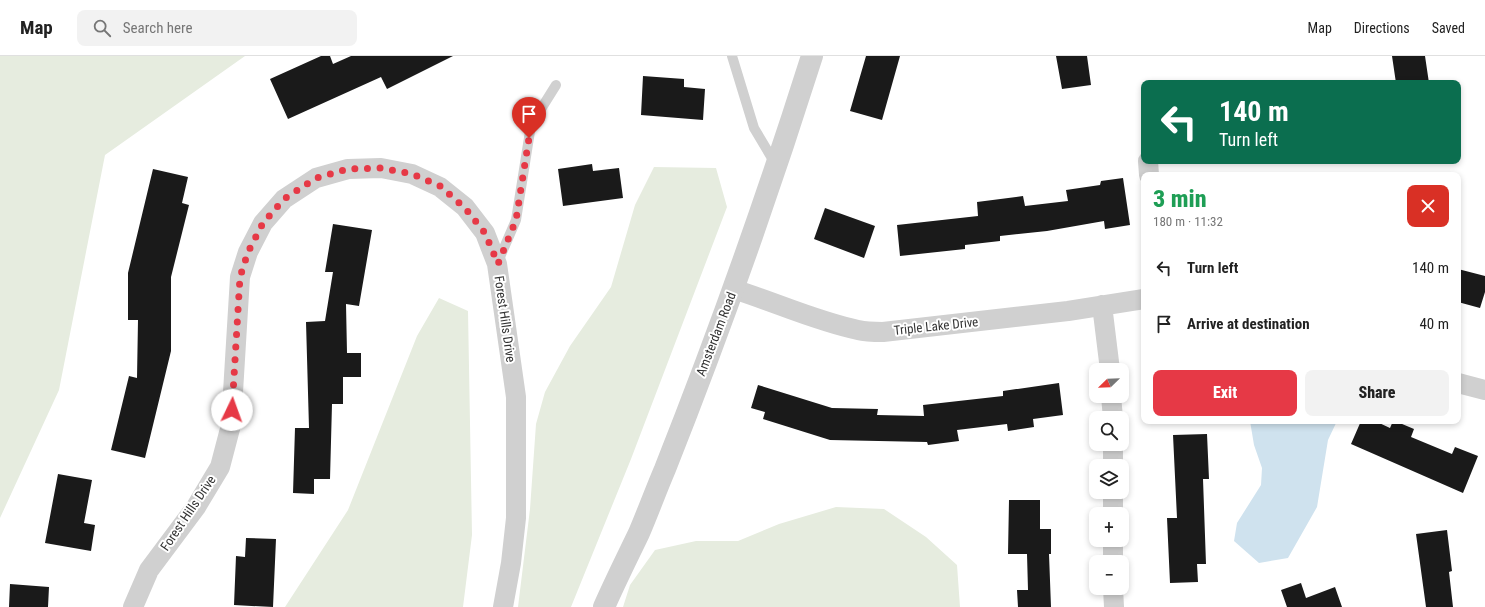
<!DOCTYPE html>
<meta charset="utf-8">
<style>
:root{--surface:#fff;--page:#f2f2f2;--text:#222;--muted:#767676;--line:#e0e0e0;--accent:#e63946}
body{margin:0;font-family:"Roboto Condensed",sans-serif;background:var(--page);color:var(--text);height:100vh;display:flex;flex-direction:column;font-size:15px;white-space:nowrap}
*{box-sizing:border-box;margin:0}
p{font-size:13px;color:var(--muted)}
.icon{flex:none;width:22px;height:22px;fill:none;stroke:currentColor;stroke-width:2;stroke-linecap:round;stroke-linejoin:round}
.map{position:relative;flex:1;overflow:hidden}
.details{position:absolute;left:1141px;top:116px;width:320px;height:252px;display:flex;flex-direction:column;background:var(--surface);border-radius:8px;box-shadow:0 2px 6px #0003}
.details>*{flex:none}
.banner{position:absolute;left:1141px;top:24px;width:320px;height:84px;border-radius:8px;box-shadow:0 2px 6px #0003;background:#0b6e4f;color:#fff;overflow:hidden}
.needle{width:26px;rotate:247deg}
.buttons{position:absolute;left:1089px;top:307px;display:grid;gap:8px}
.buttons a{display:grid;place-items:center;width:40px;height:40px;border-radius:8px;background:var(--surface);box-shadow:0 2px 6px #0003;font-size:20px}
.pin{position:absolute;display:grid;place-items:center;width:34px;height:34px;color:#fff;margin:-41px -17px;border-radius:50% 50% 50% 0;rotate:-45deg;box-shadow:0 0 4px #0007}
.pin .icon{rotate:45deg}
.me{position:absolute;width:44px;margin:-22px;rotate:3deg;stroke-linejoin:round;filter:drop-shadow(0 0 3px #0008)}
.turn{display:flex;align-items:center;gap:14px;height:84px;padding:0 12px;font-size:18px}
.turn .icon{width:52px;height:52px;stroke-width:2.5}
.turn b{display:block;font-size:28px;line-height:34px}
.round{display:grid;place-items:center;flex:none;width:42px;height:42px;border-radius:8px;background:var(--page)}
.overview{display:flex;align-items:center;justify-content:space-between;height:68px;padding:0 12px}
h1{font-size:24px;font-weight:800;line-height:30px;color:#1e9e55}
.action{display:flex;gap:8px;margin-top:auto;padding:8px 12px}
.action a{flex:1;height:46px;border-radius:8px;background:var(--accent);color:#fff;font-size:16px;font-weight:800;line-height:46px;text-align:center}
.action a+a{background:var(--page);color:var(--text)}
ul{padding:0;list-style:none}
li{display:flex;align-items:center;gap:12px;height:56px;padding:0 12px}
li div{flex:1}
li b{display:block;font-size:15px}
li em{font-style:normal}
header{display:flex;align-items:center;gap:24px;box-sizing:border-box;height:56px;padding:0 20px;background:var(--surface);border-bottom:1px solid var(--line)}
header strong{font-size:19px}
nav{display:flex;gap:22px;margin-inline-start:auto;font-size:14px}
.search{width:280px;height:36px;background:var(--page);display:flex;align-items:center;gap:10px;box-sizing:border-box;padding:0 14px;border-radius:8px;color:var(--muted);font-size:15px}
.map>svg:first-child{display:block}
.green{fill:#e6ecdf}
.water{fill:#cfe2ee}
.building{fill:#1a1a1a}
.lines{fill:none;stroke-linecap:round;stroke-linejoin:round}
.service{stroke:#d0d0d0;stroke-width:10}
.minor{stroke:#d0d0d0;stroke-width:20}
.tertiary{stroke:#d0d0d0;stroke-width:22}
.route{stroke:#e63946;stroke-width:7;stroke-dasharray:0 12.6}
.labels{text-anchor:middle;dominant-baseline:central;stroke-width:4;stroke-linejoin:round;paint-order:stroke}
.street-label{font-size:13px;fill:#333;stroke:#fff}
</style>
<header>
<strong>Map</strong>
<div class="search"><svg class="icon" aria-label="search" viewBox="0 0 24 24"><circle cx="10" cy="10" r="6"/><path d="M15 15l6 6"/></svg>Search here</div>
<nav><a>Map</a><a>Directions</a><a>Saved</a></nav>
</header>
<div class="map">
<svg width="1485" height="551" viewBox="0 0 1485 551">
<rect width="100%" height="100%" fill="#fff"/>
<path class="green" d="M0,0H245L105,99L59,334L0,462Z
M654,111L716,112L727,151L631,403L571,551H518L530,453L536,368L545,336L570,290L611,231L635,149Z
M439,242L468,255L472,479L463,551H285L348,454L417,280Z
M836,451L884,453L926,481L957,509L960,551H623L630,529L655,494L696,485H738L779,468Z"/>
<path class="water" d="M1250,365H1337L1328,384L1317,451L1288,502L1259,507L1234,485L1237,467L1261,429L1262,412L1254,389Z"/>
<path class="building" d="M321,0H330L333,8L351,0H453L387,33L381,21L288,63L270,23Z
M866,0H900L882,64L850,55Z
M1056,0H1087L1091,29L1062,33Z
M1392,0H1425L1429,27H1396Z
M643,20L684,23V31L705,33L703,64L641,59Z
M592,108L593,115L619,112L623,142L563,150L558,113Z
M153,113L188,121L182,147L189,149L171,221V295L145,402L111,394L129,320L137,322L138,264H128V217Z
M1123,122L1130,169L1105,173L1104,165L1047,175L1000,180V185L965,189V193L900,200L897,169L978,160L977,146L1023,140L1025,150L1068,145L1066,134L1100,129L1101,125Z
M825,152L875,170L864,202L814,183Z
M333,168L372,174L359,250L346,248L347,297H361V321H343V348H332L330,423H314V438L293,437L295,372H309L306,266L325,265L333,216H325Z
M1458,213L1485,220V236L1480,252L1458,246Z
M1059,327L1063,359L1033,363L1034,371L1008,375L1007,368L957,374L959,385L928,389L927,386L830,384L763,363L765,356L751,352L758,329L832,352L878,353L877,359L924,360L923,349L1003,340V335Z
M1361,365H1375L1390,372L1393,365H1395L1414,373L1411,381L1452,398L1455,391L1478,400L1463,437L1351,388Z
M1207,378L1209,423H1203L1206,508H1197L1198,526L1170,527L1167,462H1177L1173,379Z
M58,418L92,424L84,467L95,469L91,495L45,487Z
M1009,444H1040V473H1051V498H1049L1051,551H1018L1017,534H1028L1027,498H1008Z
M1447,474L1452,515L1449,516L1453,551H1426L1416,478Z
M246,482L276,483L273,551L234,549L236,500L245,501Z
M1301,527L1306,542L1335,531L1342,551H1287L1281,534Z
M10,528L49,531L48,551H9Z"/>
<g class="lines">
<path class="service" d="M732,0L754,72L776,109
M497,208L516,164L531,69L556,29"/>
<path class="minor" d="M1148,105L1149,119
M733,233C775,246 815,265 858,274C866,276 875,276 883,276L1068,255L1144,243
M1102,249L1110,314
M1458,327L1485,334
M1111,340L1113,362
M1113,410V388
M1113,458V436
M1113,506V484
M1113,532L1114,551
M133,551L149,514L196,451L220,411L231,369L240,221L248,196L263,167L284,143L316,122L348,113L381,112L412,118L440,131L465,151L485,177L497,208L516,341V462L511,507L503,551"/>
<path class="tertiary" d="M604,551C615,526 627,502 639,477C648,456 656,434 665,413C719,277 768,139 812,0"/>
</g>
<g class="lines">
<path class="route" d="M232,354L240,221L248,196L263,167L284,143L316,122L348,113L381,112L412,118L440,130L465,152L485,177L498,208L516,164L529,82"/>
</g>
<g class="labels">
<g class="street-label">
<text transform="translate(505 263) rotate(82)">Forest Hills Drive</text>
<text transform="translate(936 270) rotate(-6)">Triple Lake Drive</text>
<text transform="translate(716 278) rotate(-69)">Amsterdam Road</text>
<text transform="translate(188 457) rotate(-56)">Forest Hills Drive</text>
</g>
</g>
</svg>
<div class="buttons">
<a><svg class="needle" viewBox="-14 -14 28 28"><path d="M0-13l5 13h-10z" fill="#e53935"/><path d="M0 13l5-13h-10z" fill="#767676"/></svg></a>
<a><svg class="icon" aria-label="search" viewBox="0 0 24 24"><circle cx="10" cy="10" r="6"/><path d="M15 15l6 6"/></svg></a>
<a><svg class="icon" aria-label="layers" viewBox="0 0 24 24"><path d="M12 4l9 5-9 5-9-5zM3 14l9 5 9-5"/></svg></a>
<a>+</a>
<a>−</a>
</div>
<div class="pin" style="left:529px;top:82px;background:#d93025"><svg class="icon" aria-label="arrive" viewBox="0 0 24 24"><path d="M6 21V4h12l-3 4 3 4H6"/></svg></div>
<svg class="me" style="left:232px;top:354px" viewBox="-20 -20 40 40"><circle r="19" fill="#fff"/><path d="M0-13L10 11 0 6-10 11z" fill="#e63946"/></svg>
<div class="banner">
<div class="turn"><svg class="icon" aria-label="left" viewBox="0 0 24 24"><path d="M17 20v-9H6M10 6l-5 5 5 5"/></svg><div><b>140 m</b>Turn left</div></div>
</div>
<section class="details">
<div class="overview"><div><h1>3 min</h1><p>180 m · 11:32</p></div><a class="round" style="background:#d93025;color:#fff"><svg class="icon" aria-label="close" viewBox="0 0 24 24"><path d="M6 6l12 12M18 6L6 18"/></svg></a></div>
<ul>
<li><svg class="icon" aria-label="left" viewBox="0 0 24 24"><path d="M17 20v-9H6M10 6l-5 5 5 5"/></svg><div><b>Turn left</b></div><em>140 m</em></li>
<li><svg class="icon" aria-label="arrive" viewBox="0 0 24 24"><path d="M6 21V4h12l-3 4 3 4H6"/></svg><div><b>Arrive at destination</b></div><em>40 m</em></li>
</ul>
<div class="action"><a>Exit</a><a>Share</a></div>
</section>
</div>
